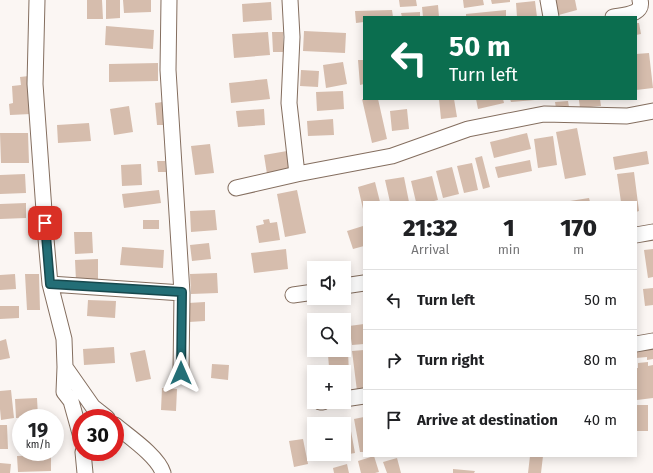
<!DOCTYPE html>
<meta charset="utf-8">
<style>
:root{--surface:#fff;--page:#f6f6f6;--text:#202124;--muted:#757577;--line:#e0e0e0}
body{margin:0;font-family:"Fira Sans",sans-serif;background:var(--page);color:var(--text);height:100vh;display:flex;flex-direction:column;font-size:15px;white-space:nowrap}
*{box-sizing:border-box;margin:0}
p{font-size:13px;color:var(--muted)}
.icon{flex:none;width:22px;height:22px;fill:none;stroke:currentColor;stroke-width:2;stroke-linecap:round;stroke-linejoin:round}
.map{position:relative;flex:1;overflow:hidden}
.sheet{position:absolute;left:363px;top:201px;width:274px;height:256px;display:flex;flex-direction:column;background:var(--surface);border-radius:0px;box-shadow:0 2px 10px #0003}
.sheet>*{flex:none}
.top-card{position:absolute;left:363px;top:16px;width:274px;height:84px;border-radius:0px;box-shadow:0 2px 10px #0003;background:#0b6e4f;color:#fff;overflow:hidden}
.fabs{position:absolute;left:307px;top:261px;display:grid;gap:8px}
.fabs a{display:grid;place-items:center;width:44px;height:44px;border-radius:0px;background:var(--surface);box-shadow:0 2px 10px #0003;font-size:20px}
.speed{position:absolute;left:12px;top:409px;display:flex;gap:8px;font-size:20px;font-weight:700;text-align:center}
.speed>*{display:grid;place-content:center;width:52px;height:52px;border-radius:50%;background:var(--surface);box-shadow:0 2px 10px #0003;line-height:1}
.speed small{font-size:10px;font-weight:400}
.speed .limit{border:6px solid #d22;background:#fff;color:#111}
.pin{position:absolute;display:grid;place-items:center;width:34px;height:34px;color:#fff;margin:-17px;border-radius:8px;box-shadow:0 2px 6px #0006}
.me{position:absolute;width:44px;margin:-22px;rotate:0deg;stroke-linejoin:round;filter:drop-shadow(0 0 3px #0008)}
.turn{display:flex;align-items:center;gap:14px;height:84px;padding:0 20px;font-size:18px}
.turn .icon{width:52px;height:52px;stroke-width:2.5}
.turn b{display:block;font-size:28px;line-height:34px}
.eta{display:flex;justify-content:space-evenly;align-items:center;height:68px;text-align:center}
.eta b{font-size:24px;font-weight:800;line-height:28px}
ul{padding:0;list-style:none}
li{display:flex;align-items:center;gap:12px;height:60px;padding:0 20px;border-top:1px solid var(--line)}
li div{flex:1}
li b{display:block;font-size:15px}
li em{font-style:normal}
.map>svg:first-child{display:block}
.building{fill:#d6bdad}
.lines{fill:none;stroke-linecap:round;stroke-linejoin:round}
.minor-casing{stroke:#846e5f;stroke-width:17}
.minor{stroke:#fff;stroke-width:15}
.route-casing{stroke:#17484d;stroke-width:10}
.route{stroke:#236e76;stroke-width:7}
</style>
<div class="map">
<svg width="653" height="473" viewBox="0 0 653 473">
<rect width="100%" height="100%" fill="#fbf6f3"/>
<path class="building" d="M87,0H102L103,19H87Z
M106,0H120V18L106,19Z
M123,0H151V12L124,13Z
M399,0H416L417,6L400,7Z
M463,0H483L484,5L464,8Z
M491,0H510V2L492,4Z
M551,0H575L577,10L555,16Z
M535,1L537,17H517L516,3Z
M271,2L272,20L243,22L242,4Z
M438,5L439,17H423L422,7Z
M392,10L393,17H364V22L356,23L355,11Z
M506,10V17H466V14Z
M420,12V17H402L401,13Z
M636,23H639L641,34L636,35Z
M106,26L154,30L153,49L105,45Z
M304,31L346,33L345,53L303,51Z
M268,32L270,55L234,58L232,34Z
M272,32H283V52H273Z
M649,53L653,88L636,90V54Z
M358,60H364V84L360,85Z
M343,62L347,84L326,88L323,65Z
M158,63V81L109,82V64Z
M301,70L319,71L318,87L300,86Z
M29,76L31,114L10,115L9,104L13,103L12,86L21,85L20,77Z
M267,79L270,99L231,103L229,83Z
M343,91L344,109L317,111L316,92Z
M362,99H378L387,139L372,143Z
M439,99H454L457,117L441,119Z
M476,99H503L504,103L478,109Z
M510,99H535V100L511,102Z
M584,99H600L601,106L580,108L579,100Z
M568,101L569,107L556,108L555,102Z
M163,102L164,125H157L155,103Z
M129,106L133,132L114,135L110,109Z
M264,109L265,125L238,127L236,111Z
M407,109L409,129L392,131L390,111Z
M333,119L334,135L308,136L307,121Z
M89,123L91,141L58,143L57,125Z
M577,128L586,175L565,179L556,132Z
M0,133H28L29,163H1Z
M527,133L531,149L494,158L490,142Z
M553,136L557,165L538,168L534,139Z
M210,144L214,173L195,175L191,146Z
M287,151L290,169L267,174L264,155Z
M647,151L649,164L615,170L613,157Z
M482,156L490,187L483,189L475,158Z
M530,160L532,171L498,178L495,167Z
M157,161H165L166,172H158Z
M472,163L478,190L464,193L457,166Z
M141,164L142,185L122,186L121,165Z
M452,167L459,194L443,198L436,171Z
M634,172L639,211L636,212V202H621L617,174Z
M25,174L26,193L0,194V175Z
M432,176L438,200L430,202H416L411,181Z
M404,177L409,202H390L385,180Z
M375,182L380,202H364L363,209L358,187Z
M159,190L161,203L124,208L122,194Z
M297,190L306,233L285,237L277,194Z
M589,198L590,202H570V201Z
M26,203V218L0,219V204Z
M215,210L217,230L191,232L190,211Z
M269,219L270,223L277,222L280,240L259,243L256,226L264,224L263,220Z
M143,220H159V229H143Z
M37,221V231H29V222Z
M363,226L364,230V246L353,249L347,231Z
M74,232H92L93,253L75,254Z
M209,243L211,259L192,261L190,245Z
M122,247L164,250L163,268L120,265Z
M286,249L288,269L254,273L251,253Z
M653,249V277L648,278L644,250Z
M98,259V281H76L75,260Z
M217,273L218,293L191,294L190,274Z
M15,274L16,289L0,290V275Z
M25,274H39L40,310H27Z
M653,288V305L645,306L643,289Z
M88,300L116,301L115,318L87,316Z
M205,302V321L189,322L188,303Z
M0,306H19V318L0,319Z
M364,324V344L352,345L349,326Z
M6,339L10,358L0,360V341Z
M114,347L115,363L84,365L83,349Z
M653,349V359L647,360V357L636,358V350Z
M145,350L151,379L136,382L130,353Z
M335,350H348L349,375L344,376V372H341V366L329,367L328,355H335Z
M364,350V391H357L352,351Z
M648,362V366L653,365V398L637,400L636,393V368H638V363Z
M212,364L229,365L228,380L211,378Z
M162,388L177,389L176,411L161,410Z
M11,390L14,418L1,420L0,409V391Z
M37,398L38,417L16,418L15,399Z
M636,405H648V431H636Z
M364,417V452H360L354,419Z
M349,420L355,453L338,456V454H344V424H334V423Z
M55,423H61L60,444H55Z
M0,425H7L8,449H0Z
M303,439L308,464L294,467L289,441Z
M51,455V471L18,472L17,456Z
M374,456L379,472L375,473H361L358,461Z
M530,456H543L541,473H528Z
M397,458L401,473H387L383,462Z
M0,463L11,464L10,473H0Z
M347,464L349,473H334L333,468Z
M453,469L475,471L474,473H453Z"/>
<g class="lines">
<g class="minor-casing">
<path id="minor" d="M37,0L35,84L46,239L50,284L64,339L65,367L93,407L107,418
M169,0L168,70L182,293L181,373
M290,0L292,37L289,103L297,174
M548,0L551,17
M613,17C623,15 644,15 640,0
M236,188L297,174L392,156L468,129L544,114L627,116L653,111
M636,235L653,232
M50,284L182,293
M344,286L364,283
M293,295L314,292
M636,344L653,341
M65,367L64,392L71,401L81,437
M344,399L364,396
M320,402H323
M115,425C128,436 158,456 163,473
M83,452L85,473"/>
</g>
<use href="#minor" class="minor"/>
</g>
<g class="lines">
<g class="route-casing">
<path id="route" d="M45,223L50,284L182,292L181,373"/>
</g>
<use href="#route" class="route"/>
</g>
</svg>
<div class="fabs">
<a><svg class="icon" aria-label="sound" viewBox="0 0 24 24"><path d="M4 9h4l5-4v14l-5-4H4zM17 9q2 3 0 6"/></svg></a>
<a><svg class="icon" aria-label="search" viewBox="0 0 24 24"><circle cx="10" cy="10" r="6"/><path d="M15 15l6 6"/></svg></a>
<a>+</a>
<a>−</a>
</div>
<div class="speed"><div>19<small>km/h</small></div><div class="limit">30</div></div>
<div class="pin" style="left:45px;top:223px;background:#d93025"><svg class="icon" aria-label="arrive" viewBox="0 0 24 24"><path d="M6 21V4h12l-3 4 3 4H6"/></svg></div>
<svg class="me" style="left:181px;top:373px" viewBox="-20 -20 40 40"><path d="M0-17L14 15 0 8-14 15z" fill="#236e76" stroke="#fff" stroke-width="4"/></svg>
<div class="top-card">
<div class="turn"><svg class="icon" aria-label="left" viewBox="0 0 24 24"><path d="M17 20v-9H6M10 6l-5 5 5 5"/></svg><div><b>50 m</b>Turn left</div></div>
</div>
<section class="sheet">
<div class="eta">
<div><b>21:32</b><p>Arrival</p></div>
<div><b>1</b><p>min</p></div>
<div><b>170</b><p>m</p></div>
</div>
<ul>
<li><svg class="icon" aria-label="left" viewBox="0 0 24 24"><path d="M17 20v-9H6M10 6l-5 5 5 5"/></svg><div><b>Turn left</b></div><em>50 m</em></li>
<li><svg class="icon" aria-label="right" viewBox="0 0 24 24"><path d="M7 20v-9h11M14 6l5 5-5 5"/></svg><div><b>Turn right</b></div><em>80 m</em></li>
<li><svg class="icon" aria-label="arrive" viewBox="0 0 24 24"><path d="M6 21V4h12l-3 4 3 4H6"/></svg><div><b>Arrive at destination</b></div><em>40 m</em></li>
</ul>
</section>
</div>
